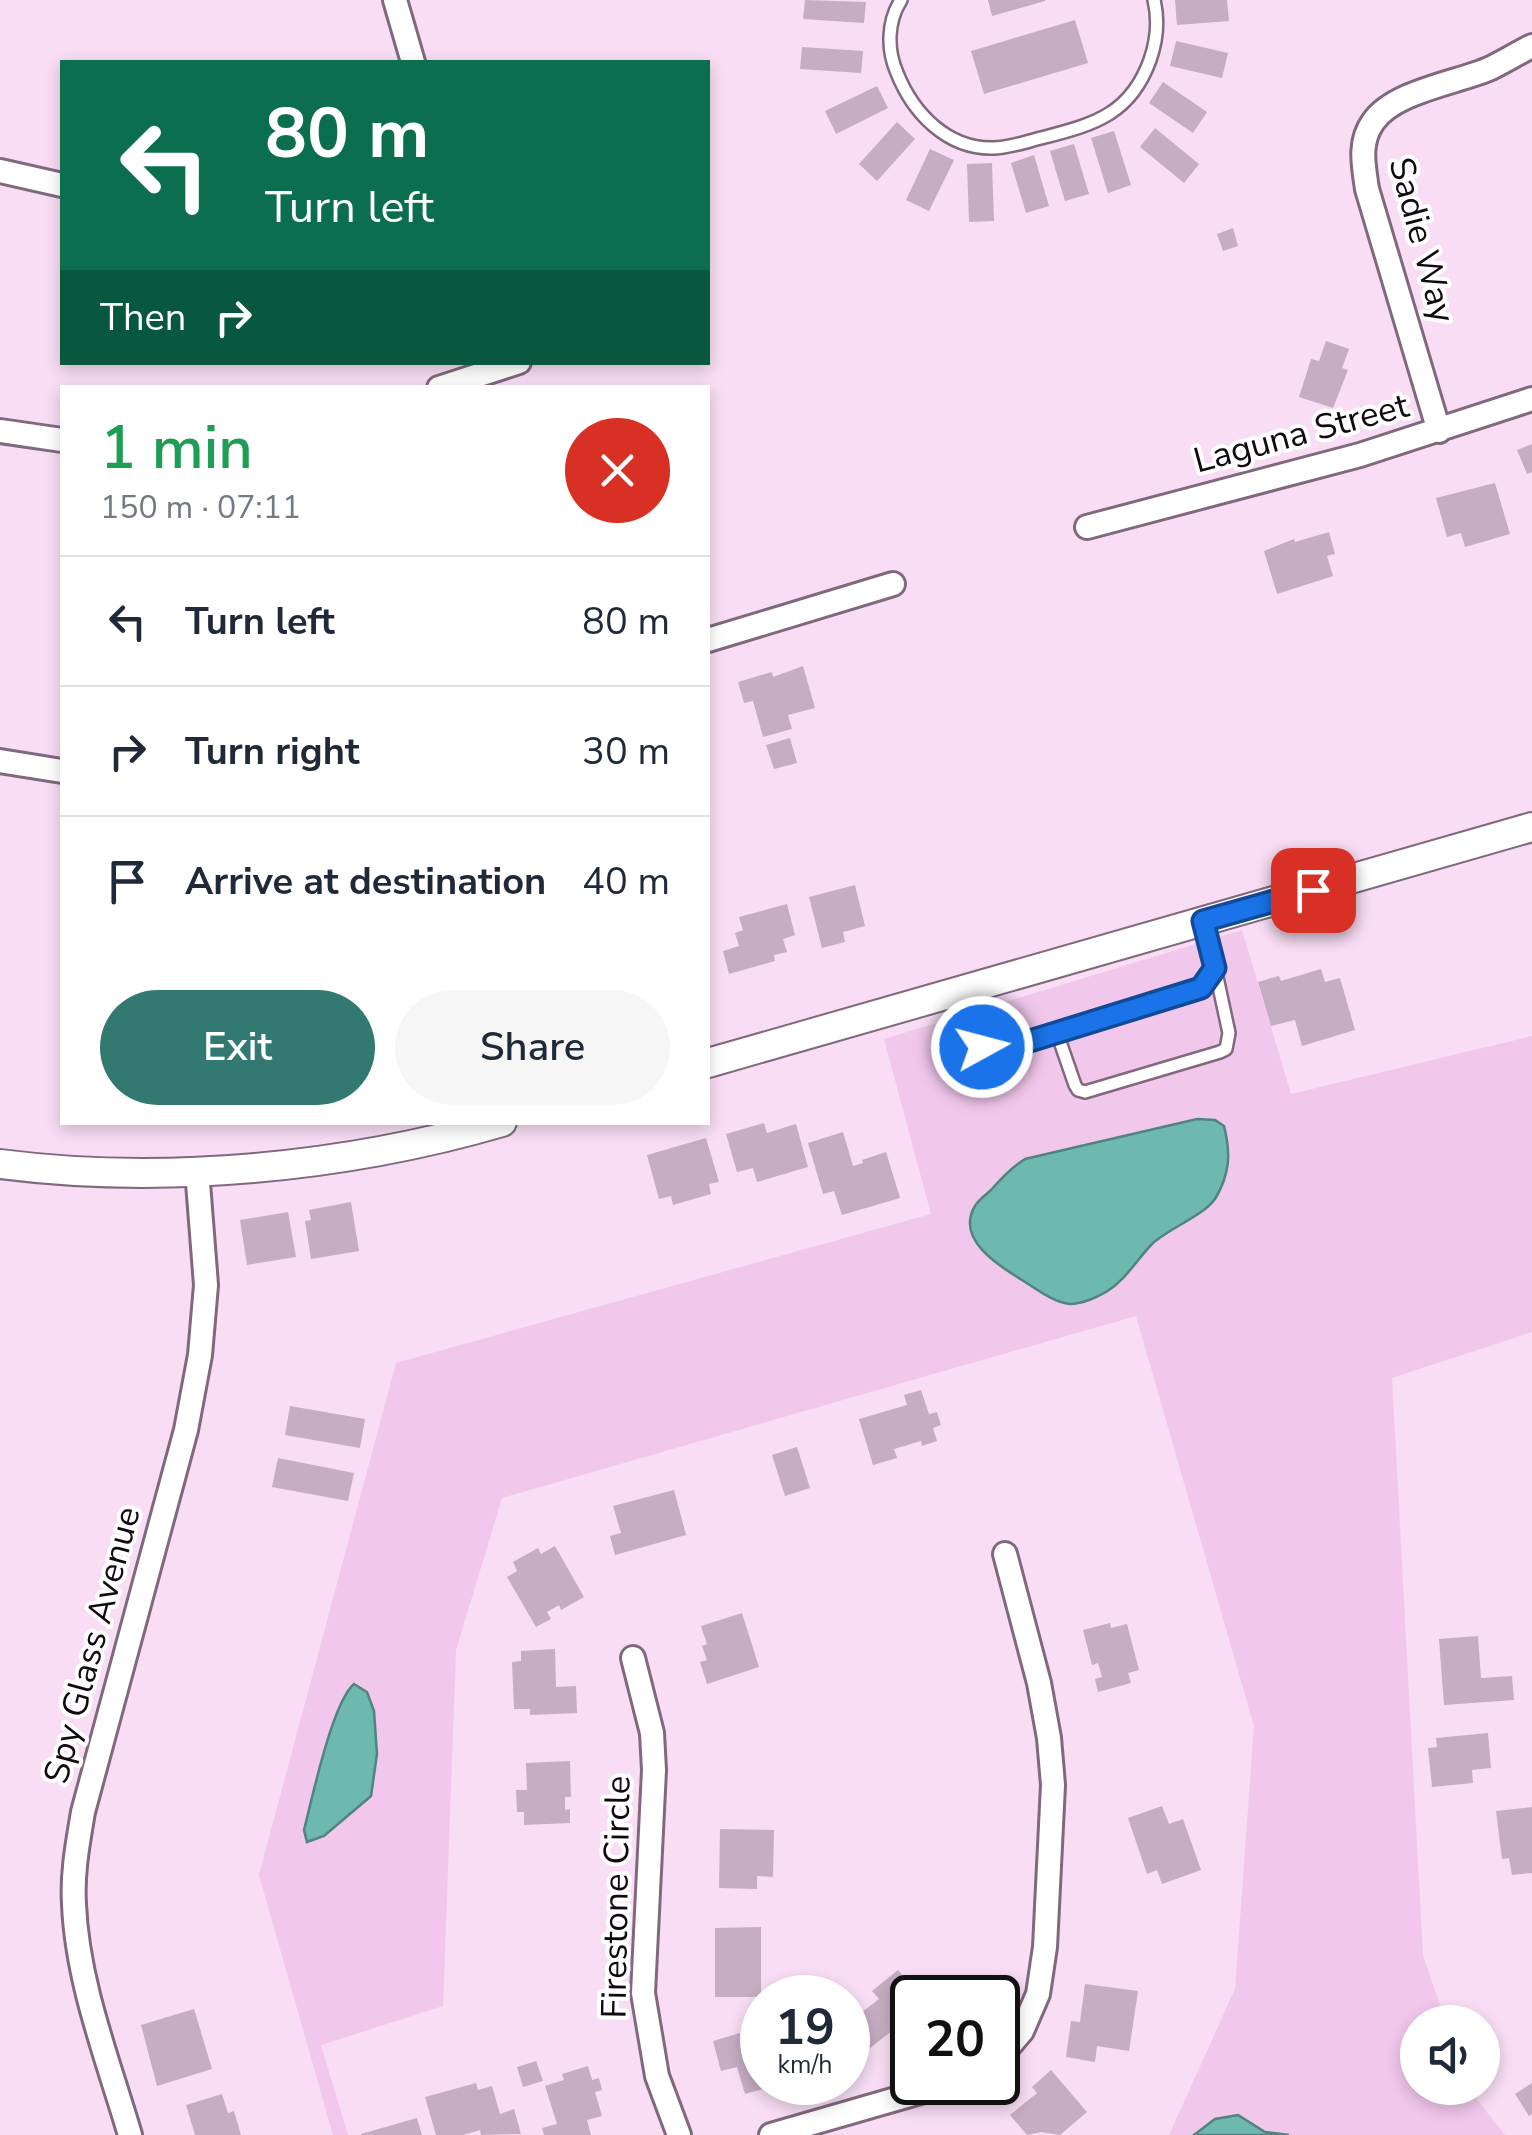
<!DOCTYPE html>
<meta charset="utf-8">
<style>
:root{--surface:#fff;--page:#f6f6f7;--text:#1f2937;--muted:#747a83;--line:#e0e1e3;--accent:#327971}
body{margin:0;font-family:"Nunito Sans",sans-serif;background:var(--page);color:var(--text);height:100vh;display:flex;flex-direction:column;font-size:38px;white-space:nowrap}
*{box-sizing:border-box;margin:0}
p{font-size:32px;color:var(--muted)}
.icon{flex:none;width:55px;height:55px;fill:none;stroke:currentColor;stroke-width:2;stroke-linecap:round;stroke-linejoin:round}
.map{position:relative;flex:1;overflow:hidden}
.sheet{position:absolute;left:60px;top:385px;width:650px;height:740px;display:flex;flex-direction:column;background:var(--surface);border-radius:0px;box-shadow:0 5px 15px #0003}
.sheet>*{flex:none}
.hud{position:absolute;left:60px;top:60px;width:650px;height:305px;border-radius:0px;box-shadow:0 5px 15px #0003;background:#0b6e4f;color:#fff;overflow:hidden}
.tools{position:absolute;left:1400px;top:2005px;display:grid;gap:20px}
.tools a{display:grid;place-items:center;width:100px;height:100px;border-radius:50%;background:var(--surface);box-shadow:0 5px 15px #0003;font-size:50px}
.speed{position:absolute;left:740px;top:1975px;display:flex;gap:20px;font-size:50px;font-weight:700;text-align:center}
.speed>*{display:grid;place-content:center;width:130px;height:130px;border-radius:50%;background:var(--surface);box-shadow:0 5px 15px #0003;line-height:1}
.speed small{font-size:25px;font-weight:400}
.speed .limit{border:5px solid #111;border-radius:15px;background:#fff;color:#111}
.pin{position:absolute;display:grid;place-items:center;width:85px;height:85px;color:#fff;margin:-42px;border-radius:20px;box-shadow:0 5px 15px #0006}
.me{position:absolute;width:110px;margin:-55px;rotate:83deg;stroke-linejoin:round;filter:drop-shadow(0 0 8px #0008)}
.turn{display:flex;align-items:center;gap:35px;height:210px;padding:0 40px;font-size:45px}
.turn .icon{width:130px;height:130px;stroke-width:2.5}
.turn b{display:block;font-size:70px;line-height:85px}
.then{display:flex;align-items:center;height:95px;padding:0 40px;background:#0003;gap:20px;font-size:38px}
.round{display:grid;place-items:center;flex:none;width:105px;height:105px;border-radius:52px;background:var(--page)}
.summary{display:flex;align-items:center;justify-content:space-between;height:170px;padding:0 40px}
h1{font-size:60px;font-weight:600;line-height:75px;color:#1e9e55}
.action{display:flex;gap:20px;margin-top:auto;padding:20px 40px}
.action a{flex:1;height:115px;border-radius:60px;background:var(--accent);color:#fff;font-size:40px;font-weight:600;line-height:115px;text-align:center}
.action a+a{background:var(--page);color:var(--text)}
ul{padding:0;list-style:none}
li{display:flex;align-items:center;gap:30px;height:130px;padding:0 40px;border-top:2px solid var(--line)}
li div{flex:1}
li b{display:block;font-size:38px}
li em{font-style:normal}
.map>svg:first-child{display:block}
.green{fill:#f1c7ec}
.water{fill:#6db9af;stroke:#51847f;stroke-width:2.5}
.building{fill:#c6adc3}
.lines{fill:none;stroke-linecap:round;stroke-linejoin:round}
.service-casing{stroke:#80697d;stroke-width:16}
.minor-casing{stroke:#80697d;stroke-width:28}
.tertiary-casing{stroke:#80697d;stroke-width:32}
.service{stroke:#fff;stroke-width:11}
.minor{stroke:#fff;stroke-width:22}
.tertiary{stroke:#fff;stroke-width:28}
.route-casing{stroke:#114b97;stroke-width:25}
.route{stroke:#1a73e8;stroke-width:18}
.labels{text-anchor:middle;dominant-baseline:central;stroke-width:8;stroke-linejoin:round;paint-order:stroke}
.street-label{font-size:35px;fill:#110810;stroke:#fff}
</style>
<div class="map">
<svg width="1532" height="2135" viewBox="0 0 1532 2135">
<rect width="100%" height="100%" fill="#f8ddf4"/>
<path class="green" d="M1242,930L1291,1094L1532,1036V1332L1392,1378L1423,1956L1446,2022H1418V2088H1468L1505,2135H1169L1235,1989L1254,1726L1136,1316L502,1498L456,1650L443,2006L321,2045L348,2135H333L259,1875L396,1363L931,1214L884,1039Z"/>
<path class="water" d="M1197,1119L1215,1120L1224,1126C1231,1153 1230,1174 1215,1199C1204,1215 1170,1228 1153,1243C1137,1259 1126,1280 1106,1292C1096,1298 1081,1304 1070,1304C1054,1303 1035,1288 1022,1280C999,1266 955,1239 975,1206C979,1199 986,1195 991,1190C1002,1178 1011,1168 1025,1159Z
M354,1684L367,1692L374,1711L377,1754L371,1796L324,1836L307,1842L304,1830C312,1799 332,1703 354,1684Z
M1238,2115L1265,2132L1289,2135H1194L1215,2119Z"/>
<path class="building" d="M805,0L866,2L864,23L803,19Z
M988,0H1045V1L992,16Z
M1175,0H1227L1229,21L1177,25Z
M1075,20L1088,63L984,94L971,51Z
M1176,41L1228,53L1222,78L1170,66Z
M802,47L863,51L861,73L800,69Z
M1163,82L1207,112L1193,133L1149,103Z
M877,86L888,108L836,134L825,111Z
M897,122L915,139L877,181L859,164Z
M1155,128L1199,164L1184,183L1140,147Z
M1114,131L1131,185L1108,193L1091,138Z
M1074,144L1089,194L1065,201L1050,151Z
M930,149L954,160L929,211L906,200Z
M1034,155L1049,206L1026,213L1011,163Z
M992,163L994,221L969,222L967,164Z
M1233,228L1238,246L1223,251L1217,234Z
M1326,341L1349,349L1342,368L1348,370L1333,408L1299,397L1311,359L1319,361Z
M1532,444V472L1527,474L1517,450Z
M1495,483L1510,534L1465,547L1461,533L1447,537L1436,498Z
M1329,532L1335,554L1327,556L1333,576L1277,594L1264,551L1294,539L1295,542Z
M803,666L815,708L788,715L792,729L763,737L753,701L744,703L738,682L772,672L773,677Z
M790,738L797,763L774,769L766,745Z
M855,885L865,926L843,932L845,942L822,948L809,897Z
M787,904L795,935L783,939L787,952L774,955L775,961L729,974L723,951L739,946L735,933L743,930L739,917Z
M1321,969L1325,982L1340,978L1355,1030L1302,1046L1295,1020L1271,1026L1258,982L1279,976L1281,981Z
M764,1123L767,1133L796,1124L808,1167L757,1182L753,1168L737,1172L726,1134Z
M843,1132L853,1166L863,1163L862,1160L886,1152L900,1198L842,1215L834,1191L823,1194L808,1143Z
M706,1138L719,1182L709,1184L711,1194L673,1205L671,1196L659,1199L647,1155Z
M351,1202L359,1251L311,1259L305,1221L311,1220L309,1210Z
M288,1212L296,1257L247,1265L240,1220Z
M921,1390L929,1414L937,1412L941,1425L933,1428L937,1441L922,1446L921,1441L894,1449L897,1458L873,1465L859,1419L907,1405L904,1395Z
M290,1406L365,1419L360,1448L285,1435Z
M797,1447L810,1488L785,1496L772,1455Z
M278,1458L354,1473L348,1501L272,1487Z
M674,1490L686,1535L615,1555L610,1536L621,1533L613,1506Z
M555,1546L584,1597L561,1610L559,1605L547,1612L551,1619L536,1627L507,1577L517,1571L513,1562L538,1548L541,1554Z
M742,1613L759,1667L707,1684L700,1662L707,1660L702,1646L707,1644L701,1626Z
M1110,1623L1111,1628L1127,1624L1139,1670L1128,1673L1131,1683L1098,1692L1095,1679L1102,1677L1098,1663L1092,1665L1083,1630Z
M1478,1636L1481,1678L1512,1676L1514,1700L1444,1705L1439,1639Z
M555,1649L556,1687L576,1686L577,1713L530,1715V1709H514L512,1662L521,1661V1651Z
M1488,1733L1491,1768L1472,1770L1473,1783L1432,1787L1428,1748L1437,1747L1436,1738Z
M570,1761L571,1797H565V1810L570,1809V1823L524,1825V1812H517L516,1790H527L526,1763Z
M1162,1806L1169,1824L1183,1819L1201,1870L1162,1884L1157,1870L1147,1874L1128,1818Z
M1532,1807V1873L1512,1875L1509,1858L1502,1859L1496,1811Z
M720,1829L774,1830L773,1877L757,1876V1889L719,1888Z
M761,1927V1997H715V1928Z
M898,1970L920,1998H912V2007L907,2011L911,2016L870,2048L849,2022L879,1999L872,1991Z
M1085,1984L1138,1991L1129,2051L1097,2046L1095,2062L1066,2057L1071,2021L1080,2022Z
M194,2009L212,2069L157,2086L141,2025Z
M740,2033L743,2043L762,2038V2082L782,2084L745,2094L737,2067L721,2071L713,2041Z
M536,2061L543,2081L523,2087L517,2067Z
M588,2066L592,2080L599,2078L602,2090L595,2092L602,2116L587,2120L591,2135H544L542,2128L557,2124L545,2086L564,2080L562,2074Z
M1051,2070L1087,2112L1060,2135L1041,2132L1027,2135L1010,2115L1037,2093L1032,2087Z
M476,2083L478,2090L492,2086L500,2114L514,2109L521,2134L481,2135L480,2130L463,2135H436L425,2097Z
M1532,2083V2114L1529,2116L1515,2094Z
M222,2094L228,2113L234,2111L241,2135H195L186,2105Z
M417,2118L422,2135H361V2134Z"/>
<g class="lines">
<g class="service-casing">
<path id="service" d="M901,0C887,22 887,50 897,73C913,113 947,149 993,148C1010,148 1028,141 1045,137C1096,124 1131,113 1150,60C1157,40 1159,21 1154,0
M962,990L982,1047L991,1051L1003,1049L1201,988L1215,968L1203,923
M1057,1033L1075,1085L1078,1090L1085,1092L1220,1052L1226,1049L1229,1033L1215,968"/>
</g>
<g class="minor-casing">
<path id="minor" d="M395,0L413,62
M0,171L62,185
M439,388L519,362
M0,431L62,440
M1439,431L1367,189C1364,167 1358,143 1373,122C1394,91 1457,83 1491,68C1505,61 1518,53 1532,46
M1087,527L1360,455L1532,399
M708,640L893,584
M0,761L62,771
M633,1658L652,1733L654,1770L643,1993L657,2076L679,2135
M998,2059L1022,2031L1038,1994L1045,1947L1053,1785L1049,1738L1039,1683L1005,1554
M130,2135C108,2060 77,1982 74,1904C72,1873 78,1842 83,1812L186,1430L200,1355L206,1285L197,1170
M771,2135L955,2082"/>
</g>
<g class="tertiary-casing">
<path id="tertiary" d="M708,1063L1532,827
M0,1164C162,1185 345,1168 502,1122"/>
</g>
<use href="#service" class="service"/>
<use href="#minor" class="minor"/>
<use href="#tertiary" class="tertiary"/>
</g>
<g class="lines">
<g class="route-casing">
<path id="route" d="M982,1047L992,1051L1004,1049L1201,988L1215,968L1203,921L1313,890"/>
</g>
<use href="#route" class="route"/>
</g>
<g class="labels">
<g class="street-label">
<text transform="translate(1422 240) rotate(75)">Sadie Way</text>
<text transform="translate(1301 433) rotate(-15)">Laguna Street</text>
<text transform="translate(92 1645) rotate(-75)">Spy Glass Avenue</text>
<text transform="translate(616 1897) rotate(-89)">Firestone Circle</text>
</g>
</g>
</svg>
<div class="tools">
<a><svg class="icon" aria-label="sound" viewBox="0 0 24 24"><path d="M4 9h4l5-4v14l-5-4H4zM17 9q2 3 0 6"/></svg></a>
</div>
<div class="speed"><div>19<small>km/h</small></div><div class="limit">20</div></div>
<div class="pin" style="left:1313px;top:890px;background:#d93025"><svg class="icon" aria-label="arrive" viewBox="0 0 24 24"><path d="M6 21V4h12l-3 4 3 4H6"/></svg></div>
<svg class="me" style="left:982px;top:1047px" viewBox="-20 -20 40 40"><circle r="17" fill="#1a73e8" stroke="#fff" stroke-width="3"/><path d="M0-11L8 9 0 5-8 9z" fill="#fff"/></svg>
<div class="hud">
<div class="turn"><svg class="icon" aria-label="left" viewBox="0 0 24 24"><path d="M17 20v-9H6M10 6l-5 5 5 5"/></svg><div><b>80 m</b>Turn left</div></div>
<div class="then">Then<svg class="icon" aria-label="right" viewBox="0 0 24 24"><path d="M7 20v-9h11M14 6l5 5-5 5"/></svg></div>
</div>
<section class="sheet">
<div class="summary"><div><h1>1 min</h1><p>150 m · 07:11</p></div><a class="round" style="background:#d93025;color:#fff"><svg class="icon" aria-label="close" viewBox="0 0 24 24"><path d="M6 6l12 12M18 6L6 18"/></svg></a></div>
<ul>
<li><svg class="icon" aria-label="left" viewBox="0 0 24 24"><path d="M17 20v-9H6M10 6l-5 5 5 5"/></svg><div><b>Turn left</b></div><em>80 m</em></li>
<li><svg class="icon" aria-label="right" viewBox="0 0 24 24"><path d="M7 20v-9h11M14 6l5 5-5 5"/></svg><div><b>Turn right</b></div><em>30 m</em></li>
<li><svg class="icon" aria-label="arrive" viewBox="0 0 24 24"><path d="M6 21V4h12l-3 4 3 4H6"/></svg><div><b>Arrive at destination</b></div><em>40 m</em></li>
</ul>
<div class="action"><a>Exit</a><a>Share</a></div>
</section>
</div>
